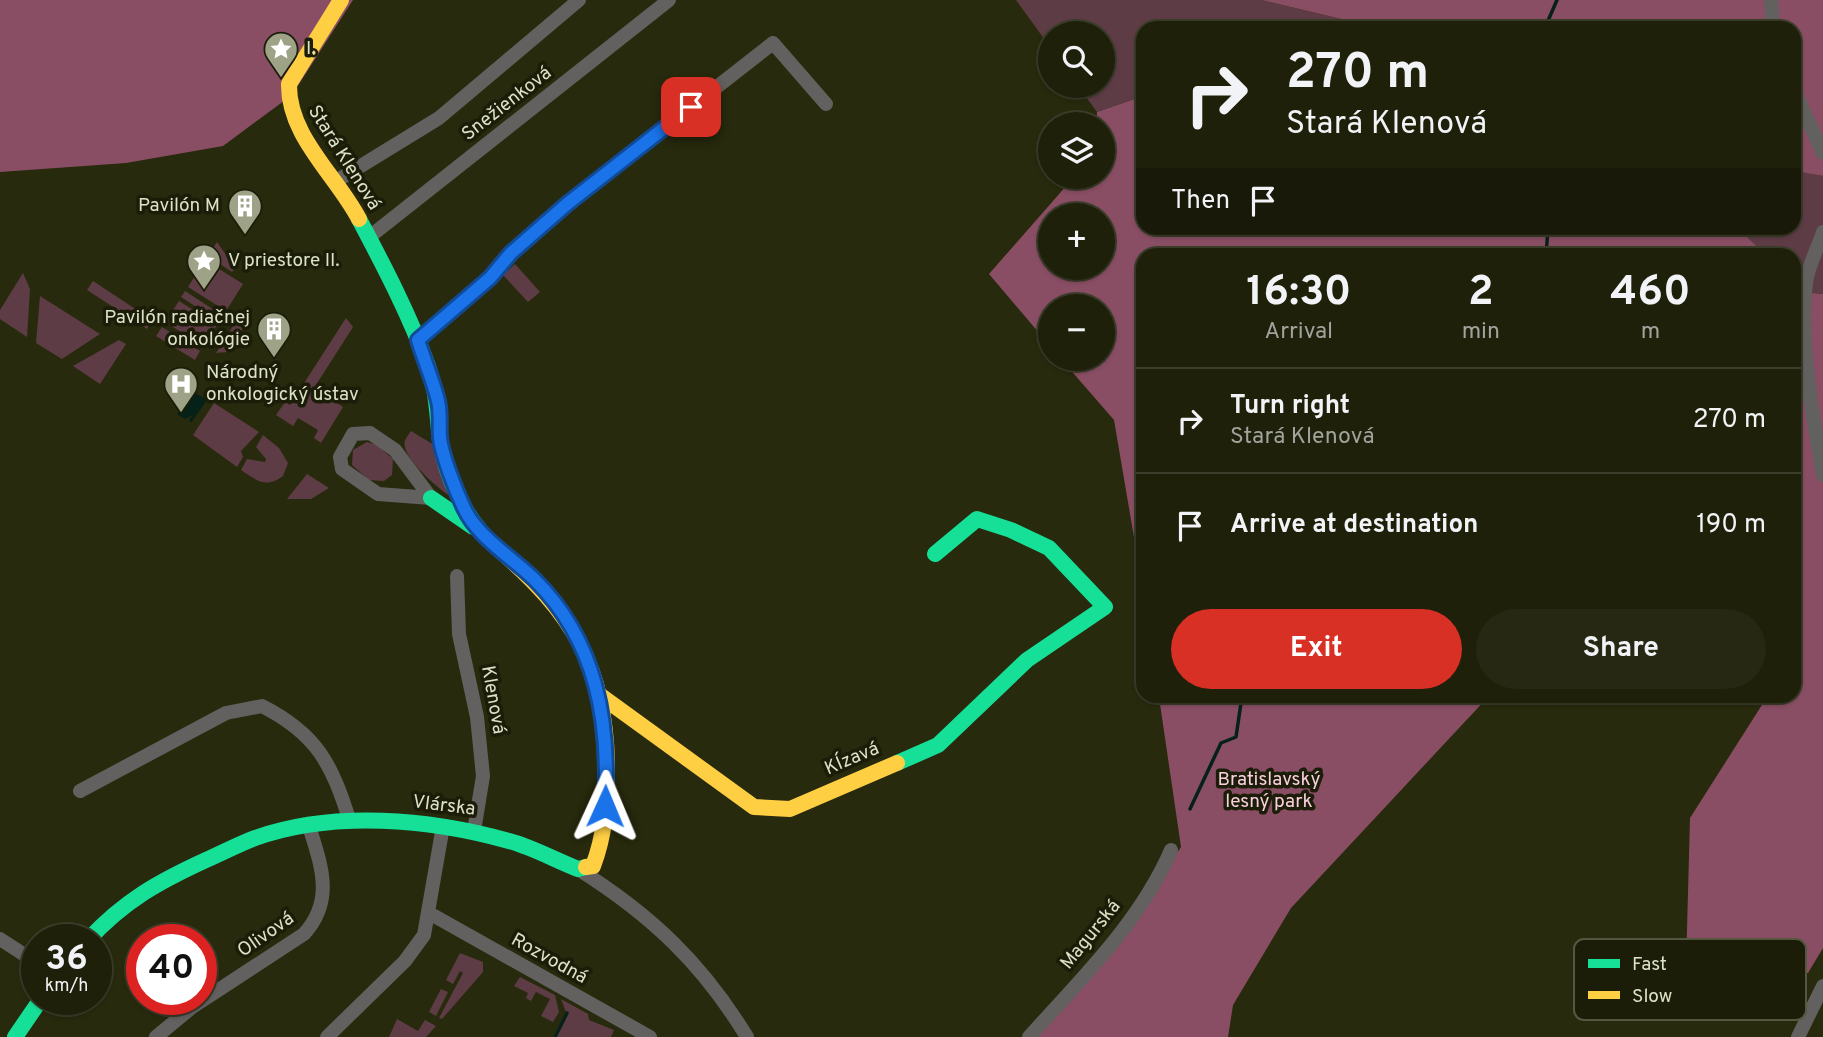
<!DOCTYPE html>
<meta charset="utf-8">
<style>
:root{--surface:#1e200a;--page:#262813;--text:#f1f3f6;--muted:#a1a39c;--line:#3c3e2b;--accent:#d93025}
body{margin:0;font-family:Overpass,sans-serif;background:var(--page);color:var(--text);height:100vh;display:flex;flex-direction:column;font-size:26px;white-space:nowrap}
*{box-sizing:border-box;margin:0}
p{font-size:23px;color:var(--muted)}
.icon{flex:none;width:38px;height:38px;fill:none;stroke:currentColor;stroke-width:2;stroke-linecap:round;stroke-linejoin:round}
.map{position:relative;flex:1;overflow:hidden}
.panel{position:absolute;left:1136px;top:248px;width:665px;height:455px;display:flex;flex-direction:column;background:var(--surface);border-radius:21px;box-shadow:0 2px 5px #0004,0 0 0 2px var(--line)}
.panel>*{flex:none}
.banner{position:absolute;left:1136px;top:21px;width:665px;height:214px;border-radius:21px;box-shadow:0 2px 5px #0004,0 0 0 2px var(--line);background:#1e200a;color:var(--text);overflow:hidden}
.buttons{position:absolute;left:1038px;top:21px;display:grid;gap:14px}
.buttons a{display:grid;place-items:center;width:77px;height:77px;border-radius:50%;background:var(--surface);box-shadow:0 2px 5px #0004,0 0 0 2px var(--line);font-size:35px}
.speed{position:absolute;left:21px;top:924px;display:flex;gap:14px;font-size:35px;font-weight:700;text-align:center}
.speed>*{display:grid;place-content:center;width:91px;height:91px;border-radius:50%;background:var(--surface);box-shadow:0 2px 5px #0004,0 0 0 2px var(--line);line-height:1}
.speed small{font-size:18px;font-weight:400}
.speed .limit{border:10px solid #d22;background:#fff;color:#111}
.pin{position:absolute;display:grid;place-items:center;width:60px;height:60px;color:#fff;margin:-30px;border-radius:14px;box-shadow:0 4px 10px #0006}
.me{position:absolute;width:77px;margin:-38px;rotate:1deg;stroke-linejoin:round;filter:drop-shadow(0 0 5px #0008)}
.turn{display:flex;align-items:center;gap:24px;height:147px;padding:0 35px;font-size:32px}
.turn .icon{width:91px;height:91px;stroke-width:2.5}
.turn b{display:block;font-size:49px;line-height:60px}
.then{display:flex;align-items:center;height:66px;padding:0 35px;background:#0003;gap:14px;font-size:26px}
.eta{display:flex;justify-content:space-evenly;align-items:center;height:119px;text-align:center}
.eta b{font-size:42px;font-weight:700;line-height:49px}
.button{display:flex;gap:14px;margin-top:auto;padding:14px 35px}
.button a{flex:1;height:80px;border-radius:42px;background:var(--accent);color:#fff;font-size:28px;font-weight:700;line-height:80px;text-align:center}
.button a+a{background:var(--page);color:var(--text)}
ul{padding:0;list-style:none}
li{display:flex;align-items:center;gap:21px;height:105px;padding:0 35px;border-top:2px solid var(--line)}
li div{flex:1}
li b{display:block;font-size:26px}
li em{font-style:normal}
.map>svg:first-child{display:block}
.green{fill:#5e3c45}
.forest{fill:#894e64;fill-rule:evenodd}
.water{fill:#062118}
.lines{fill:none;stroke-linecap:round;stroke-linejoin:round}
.stream{stroke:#062118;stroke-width:3.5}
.street{stroke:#626160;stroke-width:14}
.fast{stroke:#16e098;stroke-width:16}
.slow{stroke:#ffcf43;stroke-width:16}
.route-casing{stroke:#114b97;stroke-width:18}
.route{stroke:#1a73e8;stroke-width:12}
.labels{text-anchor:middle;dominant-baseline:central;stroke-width:7;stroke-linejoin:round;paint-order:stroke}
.poi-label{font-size:19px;fill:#dde2c7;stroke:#1b1d08;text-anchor:start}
.street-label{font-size:19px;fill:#dde2c7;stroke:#1b1d08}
.park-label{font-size:19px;fill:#fad0df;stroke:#1b1d08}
.key{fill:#1b1d08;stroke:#555841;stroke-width:2}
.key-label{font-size:19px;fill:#dde2c7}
</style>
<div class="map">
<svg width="1823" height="1037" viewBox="0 0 1823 1037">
<rect width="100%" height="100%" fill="#282a0d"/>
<path class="green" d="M1016,0H1262L1379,28H1143V100L1133,99L1097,112L1078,86H1102V33H1050V47Z
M1794,171L1823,176V294L1800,292L1794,286V256L1765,255L1745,236L1713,228H1794Z
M217,242L235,268L232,272L208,256Z
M205,260L243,284L226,311L188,287Z
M515,264L540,292L528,302L503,275Z
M23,273L30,289L27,337L0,319V310Z
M93,281L152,320L147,329L87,290Z
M185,291L222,315L218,321L181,297Z
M40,296L100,334L62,359L36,343Z
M179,301L217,325L203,346L165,322Z
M346,318L353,327L314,388L343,407L321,443L314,438L318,430L298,418L293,426L276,415L285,402L290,405Z
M235,323L243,328L227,352L216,353Z
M162,327L200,351L195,360L156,336Z
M119,340L126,344L100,384L73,366Z
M214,403L259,432L241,451L243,457L237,467L193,435Z
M411,431L434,445L448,495C437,487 400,456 405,441C406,437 409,434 411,431Z
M263,435L279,448L288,463L283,476C266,489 256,480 241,470L247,459L265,462L266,459L256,447Z
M367,442L377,445L393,459L392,475L384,481L369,480L352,465L353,450Z
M307,474L329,488L311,499H287Z
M460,953L483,962V972L442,1019L439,1018L463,973L460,971L453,984L446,980Z
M520,977L555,995L559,1012L553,1022L541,1016L550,999L536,992L531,1001L526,998L528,993L514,986Z
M441,989L448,992L436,1016L429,1012Z
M561,999L588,1014L589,1020L614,1030L611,1037H553L566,1012Z
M397,1019L418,1031L425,1020L436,1026L426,1037H389Z"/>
<path class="forest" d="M0,0H353L292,95L223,146L126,163L0,172Z
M1262,0H1823V176L1794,171V28H1379Z
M1134,99L1143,100V228H1713L1745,235L1765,255L1143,256V590L1114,420L1061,359H1102V306H1050V346L989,274L1074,177H1102V124H1096L1097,112ZM1050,215H1102V268H1050Z
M1794,286L1800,292L1823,294V948L1808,973L1686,967L1690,818L1767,697L1794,696Z
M1159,697H1488L1291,908L1233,1005L1228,1037H1028L1116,944L1181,847Z"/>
<path class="water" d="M192,391L207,400L191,423L189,420L193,415L185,419L177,414Z"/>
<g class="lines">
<path class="stream" d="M1548,28L1547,23L1557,0
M1546,256L1548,228
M1190,809L1221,743L1236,737L1242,696
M555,1037L567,1013"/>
<path class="street" d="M1771,0L1773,28
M1794,90L1823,153
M338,180L439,118L579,0
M1823,232C1818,248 1808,266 1806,283C1799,340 1813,417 1823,475
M368,238L669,0
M418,340L490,278L511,253L567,204L773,43L826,104
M370,433L395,450L431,498L378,494L342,469L340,457L353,434Z
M457,576L459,634L477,717L483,776L474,831
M80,791L226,713L262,706C317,734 332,764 350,822
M578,869C651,915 702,963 747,1037
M429,913L650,1037
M0,939L37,963
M156,1037L191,1008L304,934C335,900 321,865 309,826
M327,1037L405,961L424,935L443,826
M1029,1037C1081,979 1140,922 1171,850
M1798,1037L1823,986"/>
<path class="fast" d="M359,219C384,266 410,316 428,366C437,391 437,414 440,440C446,480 467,521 497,548
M431,498L473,527
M897,763L938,745L1027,660L1105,607L1049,548L1011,530L977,519L935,554
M88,940C124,901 158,882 206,860C222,853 239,844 255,838C334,810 430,819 509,841C532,847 555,860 578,869L586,867
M15,1037L41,999"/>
<path class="slow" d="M341,0L289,84C288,136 336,175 359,219
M497,548C573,613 607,668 607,770C607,803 605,835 593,866L586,867
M601,696L754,807L790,809L897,763"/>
</g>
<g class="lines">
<g class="route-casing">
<path id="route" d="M605,806C610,722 597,642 535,580C512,557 478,538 464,508C456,491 442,456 440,438C439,426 441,413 438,401C433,380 424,360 418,340L490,278L511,253L567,204L691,107"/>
</g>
<use href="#route" class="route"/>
</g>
<defs>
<g id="sight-pin" transform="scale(1.75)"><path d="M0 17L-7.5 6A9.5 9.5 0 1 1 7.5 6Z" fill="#9ea286" stroke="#1b1d08"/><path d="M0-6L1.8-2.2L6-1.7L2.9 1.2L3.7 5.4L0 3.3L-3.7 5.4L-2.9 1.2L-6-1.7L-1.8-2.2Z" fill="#fff"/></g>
<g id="building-pin" transform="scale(1.75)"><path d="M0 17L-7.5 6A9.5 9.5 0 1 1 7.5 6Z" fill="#9ea286" stroke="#1b1d08"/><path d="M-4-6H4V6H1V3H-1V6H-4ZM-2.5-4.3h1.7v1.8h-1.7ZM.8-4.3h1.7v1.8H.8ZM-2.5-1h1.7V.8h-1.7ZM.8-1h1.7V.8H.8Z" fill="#fff"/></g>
<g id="hospital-pin" transform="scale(1.75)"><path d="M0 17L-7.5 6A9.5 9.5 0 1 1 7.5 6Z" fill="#9ea286" stroke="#1b1d08"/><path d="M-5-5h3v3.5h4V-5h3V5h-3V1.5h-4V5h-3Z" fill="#fff"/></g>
</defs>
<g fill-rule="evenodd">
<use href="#sight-pin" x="281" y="49"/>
<use href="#building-pin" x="245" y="206"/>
<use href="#sight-pin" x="204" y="261"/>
<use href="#building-pin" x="274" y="329"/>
<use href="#hospital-pin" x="181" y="384"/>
</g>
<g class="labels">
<g class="poi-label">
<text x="306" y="49">I.</text>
<text x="220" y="206" text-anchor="end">Pavilón M</text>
<text x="228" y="261">V priestore II.</text>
<text x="250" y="318" text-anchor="end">Pavilón radiačnej<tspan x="250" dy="22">onkológie</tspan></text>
<text x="206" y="373">Národný<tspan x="206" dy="22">onkologický ústav</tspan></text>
</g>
<g class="street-label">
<text transform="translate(507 104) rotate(-38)">Snežienková</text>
<text transform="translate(344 158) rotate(58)">Stará Klenová</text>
<text transform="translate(493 700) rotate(80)">Klenová</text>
<text transform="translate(852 759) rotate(-23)">Kĺzavá</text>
<text transform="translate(444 806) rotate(7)">Vlárska</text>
<text transform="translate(266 935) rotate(-35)">Olivová</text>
<text transform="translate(1091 935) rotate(-51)">Magurská</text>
<text transform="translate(549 959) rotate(29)">Rozvodná</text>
</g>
<g class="park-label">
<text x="1269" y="780">Bratislavský<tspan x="1269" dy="22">lesný park</tspan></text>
</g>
</g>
<rect x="1574" y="939" width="232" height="81" rx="10" class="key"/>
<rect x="1588" y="959" width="32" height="9" fill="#16e098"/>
<rect x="1588" y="991" width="32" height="8" fill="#ffcf43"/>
<g class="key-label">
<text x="1632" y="970">Fast</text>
<text x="1632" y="1002">Slow</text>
</g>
</svg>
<div class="buttons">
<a><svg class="icon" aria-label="search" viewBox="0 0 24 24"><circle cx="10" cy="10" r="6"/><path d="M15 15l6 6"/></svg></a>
<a><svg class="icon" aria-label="layers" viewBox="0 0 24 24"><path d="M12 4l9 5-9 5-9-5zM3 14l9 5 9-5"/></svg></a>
<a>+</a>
<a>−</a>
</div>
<div class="speed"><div>36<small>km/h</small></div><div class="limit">40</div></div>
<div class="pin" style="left:691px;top:107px;background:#d93025"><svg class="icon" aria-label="arrive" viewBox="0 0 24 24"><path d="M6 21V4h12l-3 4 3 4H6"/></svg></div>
<svg class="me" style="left:605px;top:806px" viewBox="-20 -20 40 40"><path d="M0-17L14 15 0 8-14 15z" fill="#1a73e8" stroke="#fff" stroke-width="4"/></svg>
<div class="banner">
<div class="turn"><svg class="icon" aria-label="right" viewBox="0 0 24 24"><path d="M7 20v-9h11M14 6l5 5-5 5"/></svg><div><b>270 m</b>Stará Klenová</div></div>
<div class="then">Then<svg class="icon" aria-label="arrive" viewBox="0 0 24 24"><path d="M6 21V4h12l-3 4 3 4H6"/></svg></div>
</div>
<section class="panel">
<div class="eta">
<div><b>16:30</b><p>Arrival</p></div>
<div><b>2</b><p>min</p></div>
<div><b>460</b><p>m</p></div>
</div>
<ul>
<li><svg class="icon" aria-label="right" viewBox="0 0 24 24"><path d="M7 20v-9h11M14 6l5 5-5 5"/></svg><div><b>Turn right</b><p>Stará Klenová</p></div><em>270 m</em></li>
<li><svg class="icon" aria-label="arrive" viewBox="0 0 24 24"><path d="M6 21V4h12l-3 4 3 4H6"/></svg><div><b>Arrive at destination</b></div><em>190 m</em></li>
</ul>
<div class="button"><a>Exit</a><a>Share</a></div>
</section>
</div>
